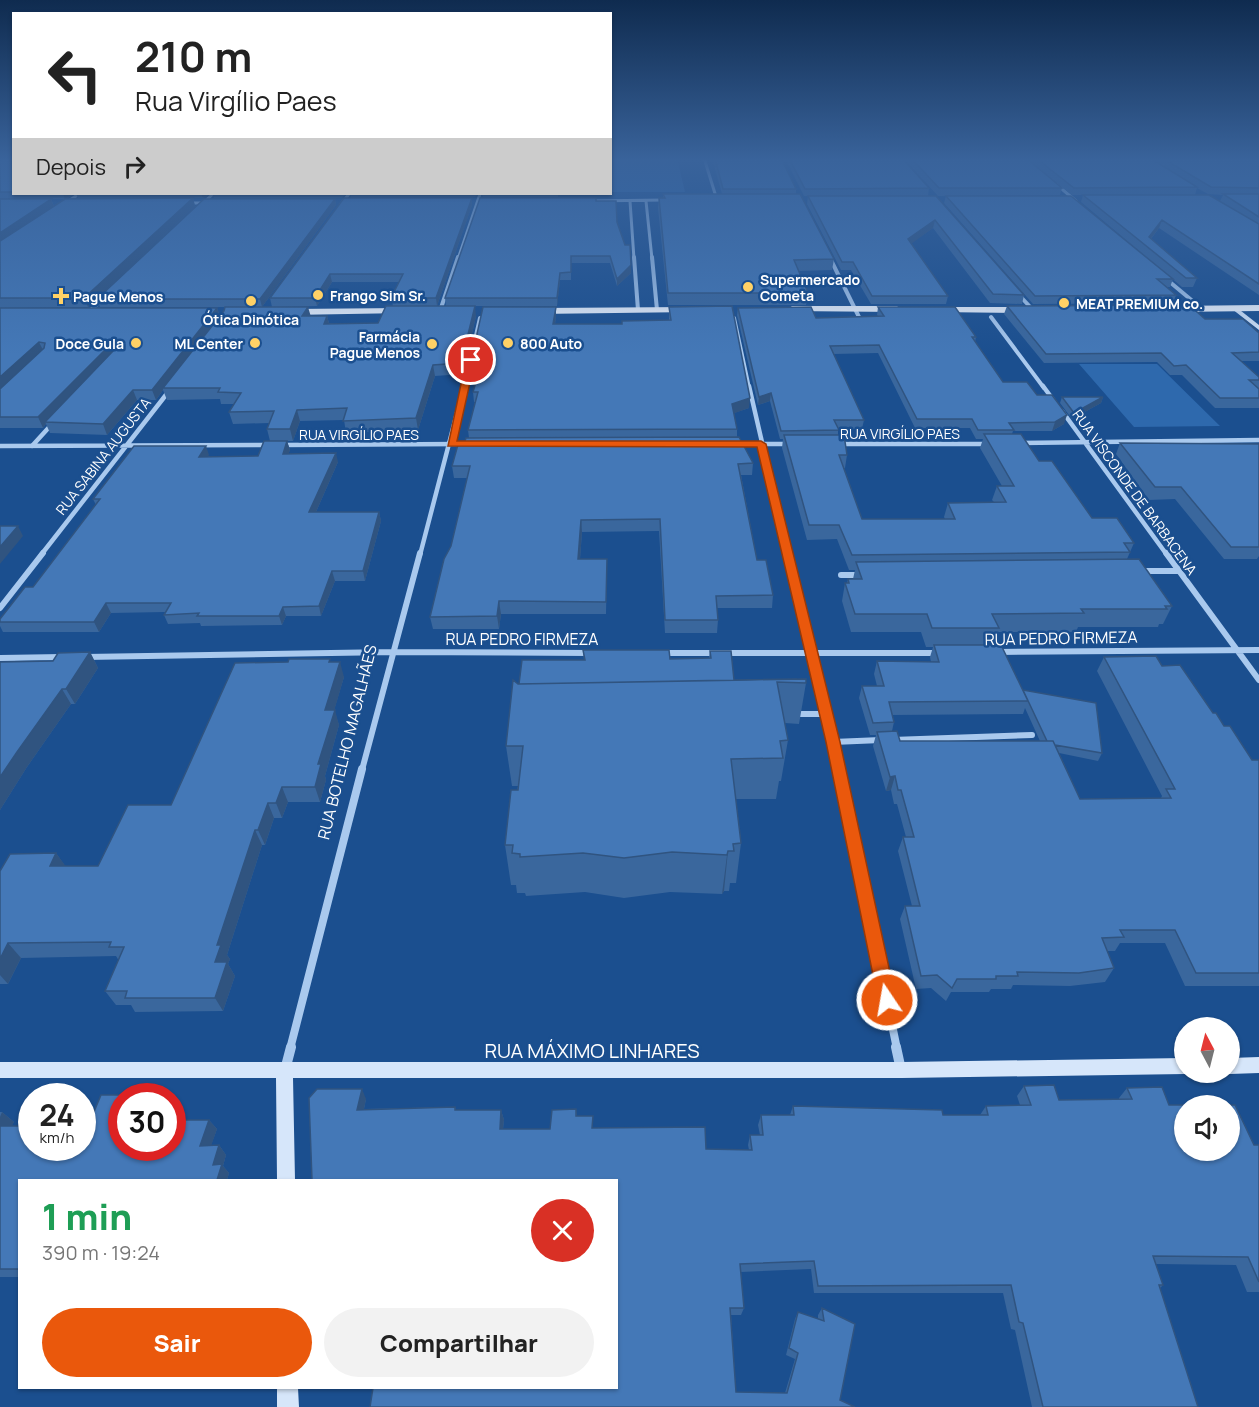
<!DOCTYPE html>
<html lang="pt">
<meta charset="utf-8">
<style>
:root{--surface:#fff;--page:#f2f2f2;--text:#222;--muted:#767676;--accent:#ea580c}
body{margin:0;font-family:Manrope,sans-serif;background:var(--page);color:var(--text);height:100vh;display:flex;flex-direction:column;font-size:22px;white-space:nowrap}
*{box-sizing:border-box;margin:0}
p{font-size:20px;color:var(--muted)}
.icon{flex:none;width:33px;height:33px;fill:none;stroke:currentColor;stroke-width:2;stroke-linecap:round;stroke-linejoin:round}
.map{position:relative;flex:1;overflow:hidden}
.sheet{position:absolute;left:18px;top:1179px;width:600px;height:210px;display:flex;flex-direction:column;background:var(--surface);border-radius:0px;box-shadow:0 2px 4px #0004}
.sheet>*{flex:none}
.banner{position:absolute;left:12px;top:12px;width:600px;height:183px;border-radius:0px;box-shadow:0 2px 4px #0004;background:#fff;color:var(--text);overflow:hidden}
.needle{width:39px;rotate:353deg}
.tools{position:absolute;left:1174px;top:1017px;display:grid;gap:12px}
.tools a{display:grid;place-items:center;width:66px;height:66px;border-radius:50%;background:var(--surface);box-shadow:0 2px 4px #0004;font-size:30px}
.speed{position:absolute;left:18px;top:1083px;display:flex;gap:12px;font-size:30px;font-weight:700;text-align:center}
.speed>*{display:grid;place-content:center;width:78px;height:78px;border-radius:50%;background:var(--surface);box-shadow:0 2px 4px #0004;line-height:1}
.speed small{font-size:15px;font-weight:400}
.speed .limit{border:9px solid #d22;background:#fff;color:#111}
.pin{position:absolute;display:grid;place-items:center;width:51px;height:51px;color:#fff;margin:-26px;border:3px solid #fff;border-radius:50%;box-shadow:0 2px 6px #0007}
.me{position:absolute;width:66px;margin:-33px;rotate:348deg;stroke-linejoin:round;filter:drop-shadow(0 0 4px #0008)}
.turn{display:flex;align-items:center;gap:21px;height:126px;padding:0 24px;font-size:27px}
.turn .icon{width:78px;height:78px;stroke-width:2.5}
.turn b{display:block;font-size:42px;line-height:51px}
.then{display:flex;align-items:center;height:57px;padding:0 24px;background:#0003;gap:12px;font-size:22px}
.round{display:grid;place-items:center;flex:none;width:63px;height:63px;border-radius:32px;background:var(--page)}
.overview{display:flex;align-items:center;justify-content:space-between;height:102px;padding:0 24px}
h1{font-size:36px;font-weight:800;line-height:45px;color:#1e9e55}
.primary-button{display:flex;gap:12px;margin-top:auto;padding:12px 24px}
.primary-button a{flex:1;height:69px;border-radius:36px;background:var(--accent);color:#fff;font-size:24px;font-weight:800;line-height:69px;text-align:center}
.primary-button a+a{background:var(--page);color:var(--text)}
.map>svg:first-child{display:block}
.green{fill:#2e69ad}
.lines{fill:none;stroke-linecap:round;stroke-linejoin:round}
.street-far5{stroke:#a9c9ee;stroke-width:3}
.street-far4{stroke:#a9c9ee;stroke-width:4}
.street-far3{stroke:#a9c9ee;stroke-width:4.5}
.street-far2{stroke:#a9c9ee;stroke-width:6}
.street-far1{stroke:#a9c9ee;stroke-width:8}
.street{stroke:#a9c9ee;stroke-width:10}
.secondary{fill:#d6e6fa;fill-rule:evenodd}
.primary{fill:#f0f6ff;fill-rule:evenodd}
.wall{fill:#3a679d;fill-rule:evenodd}
.shaded-wall{fill:#305480}
.building{fill:#4478b7;stroke:#305480;stroke-width:1.5;fill-rule:evenodd}
.route{fill:#ea580c;stroke:#983908;stroke-width:1.5}
.poi-dot{fill:#ffd166;stroke:#1b4f8f;stroke-width:2}
.labels{text-anchor:middle;dominant-baseline:central;stroke-width:5;stroke-linejoin:round;paint-order:stroke}
.far-poi-label{font-size:14px;font-weight:bold;fill:#fff;stroke:#1b4f8f;text-anchor:start}
.far-street-label{font-size:14px;fill:#fff;stroke:#1b4f8f}
.street-label{font-size:16px;fill:#fff;stroke:#1b4f8f}
.near-street-label{font-size:20px;fill:#fff;stroke:#1b4f8f}
</style>
<div class="map">
<svg width="1259" height="1407" viewBox="0 0 1259 1407">
<rect width="100%" height="100%" fill="#1b4f8f"/>
<path class="green" d="M610,158H677L685,192H611Z
M1079,364H1157L1220,426L1134,427Z"/>
<g class="lines">
<path class="street-far5" d="M704,158L717,200
M1056,184L1076,201
M588,201L664,200
M630,201L634,259
M646,201L652,259
M67,202L79,194
M186,203H208
M203,203L213,194
M341,204L349,194
M458,259L480,194"/>
<path class="street-far4" d="M634,257L638,310
M652,257L657,310
M830,258L859,317
M1165,278L1201,308
M1019,295L1033,310
M440,311L458,257
M89,312L104,297
M991,317L1044,388
M734,318L749,388
M464,388L480,318"/>
<path class="street-far3" d="M749,386L788,555
M1043,386L1054,401
M1062,411L1167,555
M1020,443L1259,440
M735,444H790
M840,444H988
M282,445L463,444
M0,446L268,445
M32,446L52,424
M41,555L169,391
M420,555L464,386"/>
<path class="street-far2" d="M787,553L839,770
M1166,553L1259,680
M1142,571H1177
M841,575H861
M0,608L43,553
M997,652L1259,650
M664,653H938
M85,657L392,652L590,653
M0,658L62,657
M794,714H826
M892,740L1032,735
M833,742L881,740
M362,770L420,553"/>
<path class="street-far1" d="M839,769L897,1049
M290,1049L362,769"/>
<path class="street" d="M896,1047L901,1070
M285,1070L291,1047"/>
<path class="secondary" d="M1232,307H1236L1259,325V330L1232,309Z
M1259,1057V1073L1230,1074L1226,1072H1230V1058Z
M1185,1058V1072H1189L1185,1074L902,1078H293L295,1180H277L276,1078H0V1062H902Z
M277,1388H298L299,1407H277Z"/>
<path class="primary" d="M1259,305V311L1173,312L1169,309L1173,306Z
M792,306H897L901,309L897,312L789,311L788,309Z
M690,307L694,310L693,312L537,314L533,311L537,308Z
M939,307H1026L1030,310L1026,313L936,312V308Z
M402,308L406,311L405,313L291,315L287,312L291,309Z"/>
</g>
<path class="wall" d="M0,158H14V194H74L66,199L78,198L76,194H209L203,198H193L195,206L88,307L0,308ZM51,199H64L54,206Z
M712,158H781L796,189V194L834,259L832,270L798,271L808,293L806,305H668L658,208L659,198H663V194H722Z
M785,158H902L929,188L928,196H804Z
M903,158H1026L1062,188L1060,195L938,196Z
M1026,158H1259V295L1159,228L1151,239L1197,278L1193,287H1182L1081,202L1083,195L1220,201L1223,195L1208,194L1197,188L1195,195H1072Z
M212,194H346L342,198H214Z
M350,194H478L475,197L351,198Z
M482,194H558V197H483Z
M808,196H936L1024,295L1022,304L990,303L933,228L911,243L948,296L946,304H871L851,270H841L807,204Z
M946,196L1173,279L1170,287H1167L1176,295L1173,303L1033,304L944,203Z
M472,198V205L437,306H393L391,298L399,282H332L317,306L272,307L270,298Z
M335,199L336,205L262,307H100L97,299Z
M596,201L617,222L631,273L617,286L610,263H571V280H560L557,306H446L445,298Z
M1007,306L1205,319L1259,333V361H1241L1259,377V408H1215L1182,375H1170L1157,362L1044,363L1004,314Z
M669,307L749,408L734,413L737,429V437L753,463L752,475H741L757,560L773,595L772,608H717L718,620L717,633H665L659,531L582,532L580,559H607L606,614H501L499,629H433L430,617L451,546L467,478H454L452,466L465,441L469,438L468,430L475,402H474L473,392L478,374H471L470,365L556,316L555,324H622L669,320Z
M878,307L976,337L975,342L1003,382L1037,395L1064,424L1052,431H1013L1012,434L1039,461L1092,518L1134,543L1127,559L1172,606L1163,624H1159L1158,627H1078L1076,632H997L993,645L1023,690L1102,753L1098,761L1059,753L1080,799L1161,798L1162,796L1097,671L1104,657L1162,666L1213,713L1252,760H1259V986H1185L1165,943H1120L1115,951H1107L1114,968L1105,982L1070,986L1013,985L1011,989H991L989,992H951L946,1001L931,988L916,989L900,919L905,906H912L898,851L903,837H906L897,804H894L891,790L886,791L873,746L876,735H870L859,698L862,686H877L874,674L877,661L931,662L930,657L933,647H926L921,632H851L842,601L845,583H847L848,579H853L855,570H849L837,539L807,540L782,448L783,439H780L770,401L758,405L737,315L738,308L816,318L878,316L877,315ZM878,353L915,428H970L976,439H983L980,448L1002,486H997L992,500L994,502L948,503L944,517L945,519H862L844,468H845L847,455L838,435V429H862L864,420L834,354ZM1025,708L1040,741H900L892,731L894,722L892,715L1023,714Z
M0,308H217L220,317L327,316L329,323H378L476,316L463,374L435,376L418,430L346,433L344,420L300,421L293,441H270L267,429L269,423L233,424L229,412L234,404H221L220,399L167,400L163,390L156,400H137L107,435L50,433L46,424L43,428H0Z
M1062,397H1103L1101,403L1072,419L1060,403Z
M287,441L290,450L288,454L338,462L316,512H379L381,521L365,581H335L321,616H286L282,625L201,626L200,623L168,624L164,615L165,612L111,613L99,632H3L0,626V619L33,587L96,505L93,499L209,455L207,456H258Z
M1120,443L1259,444V556L1257,559H1224L1175,499L1149,500L1116,454Z
M583,650L670,659L709,658L710,651L734,680L806,683L799,724L785,723L788,740L781,781H779L776,799H736L741,843L736,883H730L729,891H724L722,894L670,892L624,898L585,892L526,896L525,893H517L516,885H511L505,845L518,786H512L506,746L519,684L584,660Z
M90,652L98,668L75,704H71L27,767L0,810V662L53,661Z
M331,662L344,677L334,710L339,725L325,776L326,780L320,802H288L282,818H274L265,845H262L227,955L230,959L228,964L235,976L223,1011L135,1012L131,1005H116L105,991L119,961L116,956L21,958L8,984H0V871L56,853L65,866H98L171,805Z
M1024,1086L1059,1100L1119,1099V1098L1127,1088L1169,1105L1254,1145H1259V1292H1247L1236,1265L1156,1264L1163,1285L1160,1288L1198,1407H1032L1015,1330L1011,1329L1003,1293H814L811,1269L741,1272L744,1308L741,1315H731L736,1392L785,1393L795,1359L786,1355L795,1319L798,1312L818,1319V1315L822,1308L840,1400L616,1388L312,1180L366,1099L364,1109L455,1107L456,1110H501L504,1120L503,1129H550L576,1109L577,1116L593,1128L706,1149L749,1150L748,1145L750,1135H760L758,1125L761,1115H790L793,1106L943,1115H980L986,1106L1020,1105L1017,1096Z
M101,1095H147L149,1096H122V1148H172V1120H209L217,1129L211,1145H219L226,1155L223,1166L229,1173L227,1180H20V1277H0V1112H2L14,1122L11,1126H32V1148H82V1126H88Z"/>
<path class="shaded-wall" d="M63,194H74L65,199Z
M201,194H209L203,198Z
M193,198L195,206L88,307L84,298Z
M472,198V205L437,306L436,298Z
M51,199L54,207L0,244V233Z
M335,199L336,205L262,307L260,299Z
M935,220L933,228L907,247L908,239Z
M1162,220L1159,228L1146,245L1149,237Z
M631,265V273L617,286V279Z
M560,273V280L557,306V298Z
M330,274L332,282L317,306L315,298Z
M475,306L476,316L463,374L461,363Z
M308,307L311,317L302,316Z
M556,307V316L554,334L553,324Z
M217,308L220,317L163,388V390L156,400L152,390Z
M327,316L330,327L324,324Z
M114,341L117,351L45,422L46,424L43,428L38,417Z
M39,342L44,352L0,392V377Z
M433,365L435,376L418,430L416,418Z
M133,390L137,400L107,435L103,424Z
M771,393L770,401L758,405L759,397Z
M1103,397L1101,403L1072,419L1074,413Z
M750,398L749,408L732,414V404Z
M297,410L300,421L293,441L290,429Z
M1067,415L1064,424L1052,431L1055,422Z
M287,441L290,450L285,462L283,454Z
M206,446L209,455L202,465L199,457Z
M336,453L338,462L312,521L309,512Z
M379,512L381,521L365,581L363,571Z
M581,520L582,532L579,572L578,559Z
M18,526L23,536L0,564V547Z
M332,571L335,581L321,616L319,606Z
M499,601L501,614L499,629L497,616Z
M106,603L111,613L99,632L94,622Z
M283,607L286,616L282,625L279,616Z
M90,652L98,668L75,704L66,689Z
M340,662L344,677L330,725L325,710Z
M62,689L71,704L27,767L0,810V777L17,752Z
M335,710L339,725L325,776L326,780L320,802L315,787L318,764Z
M895,776L891,790L886,791L890,777Z
M282,787L288,802L282,818L276,803Z
M268,803L274,818L265,845L258,830Z
M255,830L262,845L227,955L230,959L228,964L235,976L223,1011L215,998V962L217,945Z
M728,851L724,891L722,894L727,855Z
M56,853L67,868L50,866Z
M8,943L21,958L8,984L0,975V959Z
M362,1089L366,1099L362,1119L357,1110Z
M501,1110L504,1120L502,1138L500,1129Z
M2,1112L14,1122L7,1136L0,1130V1117Z
M209,1120L217,1129L208,1155L200,1146Z
M219,1145L226,1155L223,1166L229,1173L227,1180H217L213,1165Z"/>
<path class="building" d="M0,158H14V192H0Z
M715,158H781L796,189H723Z
M789,158H902L929,188L805,189Z
M911,158H1026L1062,188H939Z
M1036,158H1150L1197,187L1074,188Z
M1162,158H1259V188L1211,187Z
M663,194H800L834,259L794,260L808,293H668L659,198H665Z
M1223,194H1259V217Z
M1083,195H1209L1259,224V284L1162,220L1149,237L1197,278H1186Z
M808,196H936L1024,295L993,294L935,220L908,239L948,296H872L853,262H842Z
M946,196H1071L1173,279H1157L1176,295L1035,296Z
M193,198L84,298H0V241L65,199Z
M344,198H472L436,298H391L403,274H330L315,298H270Z
M480,198H596V201H616L617,222L625,245H630L631,265L617,279L610,256H571V272L560,273L557,298H445Z
M0,199H51L0,233Z
M204,199H335L260,299H97Z
M1189,305L1205,319H1243L1259,333V352L1232,353L1259,377V380H1249L1259,389V398H1220L1186,365L1174,366L1161,353L1046,354L1007,306Z
M386,306H475L461,363L433,365L416,418L343,421L347,408L297,410L290,429H267L274,411L229,412L241,393L218,392L220,388H163L224,311L225,307H308L302,316H327L324,324L378,323Z
M732,306L750,398L732,404L737,429L468,430L478,392H473L481,365H470L483,307H556L553,324H622V321L671,320L669,307Z
M811,307L816,318L884,316L878,307H955L976,337H972L1003,382H1027L1037,395H1052L1067,415L1055,422L1009,423L1014,430H978L972,419H917L879,345L830,346L864,420H834L839,430L781,431L771,393L759,397L738,308Z
M0,308H217L152,390H133L103,424L45,422L116,348L117,343L114,341L38,417H0V389L44,348L45,343L39,342L0,377Z
M1062,397H1103L1074,413Z
M984,434H1021L1039,461H1052L1092,518H1117L1134,543H1124L1130,552L852,555L839,525H809L784,435H844L847,455H839L862,519H955L948,503L1006,502L997,486H1014Z
M739,437L753,463L738,464L757,560H766L773,595L716,596L718,620H665L660,519L581,520L578,559H607L606,602L499,601L497,616L430,617L444,559L451,546L470,466H452L459,441H465L466,438Z
M264,441H287L283,454L336,453L309,512H379L363,571H332L319,606L283,607L279,616H197L199,613L164,615L171,603H106L94,622H0V619L25,587H33L100,499H93L134,446H206L199,457L258,456Z
M1120,443L1259,444V547H1231L1181,487H1155Z
M0,526H18L0,547Z
M1139,559L1172,606H1165L1167,609H1081L1084,613L992,614L999,628H932L927,614H855L845,583H849L848,579H862L856,562Z
M934,645H1001L1028,701L889,702L894,722L873,723L862,686H884L877,661L939,662Z
M583,650H669L670,659L711,658L710,651H731L734,680L797,679L519,684L522,660H585Z
M90,652L66,689H62L17,752L0,777V662L53,661L58,653Z
M1156,656L1162,666L1180,665L1213,713H1216L1224,726H1230L1252,760H1259V973H1196L1175,930H1120L1124,937L1102,938L1114,968L1079,973L1017,972L1018,976H996V979H957L952,988L937,975L921,976L905,906H920L903,837H914L901,790H898L895,776L890,777L877,732L897,731L900,741H1053L1080,799L1171,798L1166,789H1175L1104,657Z
M289,659H330L329,662H340L325,710H335L318,764H321L315,787H282L276,803H268L258,830H255L217,945H221L215,962H227L215,998H125L127,991H105L124,947H109L111,942L8,943L0,959V871L10,854L56,853L50,866H98L128,805H171L235,663L288,662Z
M806,679V683L777,682L788,740L780,741L783,758L731,759L741,843L733,844L734,851H728L727,855L672,852L624,858L583,853L520,857V854L512,853L513,845H505L511,790H518L523,746H506L513,680L518,684Z
M1023,690L1096,703L1102,753L1055,745L1053,741H1047Z
M1054,1085L1059,1100L1132,1099L1127,1088L1162,1087L1169,1105H1235L1254,1145H1259V1282L1248,1257L1153,1256L1163,1285H1159L1198,1407H1043L1023,1323L1019,1322L1011,1285L818,1286L814,1261L740,1264L744,1308H730L736,1392L787,1393L798,1353L789,1348L798,1312L824,1321L822,1308L855,1324L840,1400L855,1407H370L373,1388H616V1180H312L309,1098L317,1089H362L357,1110L455,1107V1110H501L500,1129H550L552,1110L576,1109V1116H593L592,1128L705,1127L706,1149L752,1150L750,1135H763L761,1115H794L793,1106L942,1110L943,1115H988L986,1106L1031,1105L1024,1086ZM1185,1106H1230V1150H1185Z
M101,1095H147V1096H122V1148H172V1120H209L200,1146L219,1145L213,1165L222,1164L217,1180H20V1269H0V1126H32V1148H82V1126H88Z"/>
<linearGradient id="sky" x2="0" y2="1"><stop stop-color="#0f2b4f"/><stop offset="0.45" stop-color="#39639b"/><stop offset="1" stop-color="#39639b" stop-opacity="0"/></linearGradient>
<rect width="1259" height="355" fill="url(#sky)"/>
<path class="route" d="M471,358L475,360L457,441H761L766,444L840,742L896,1000L893,1006L887,1008L880,1006L878,1000L826,742L757,447L448,446L466,360Z"/>
<g class="poi-dot">
<circle cx="748" cy="287" r="6"/>
<circle cx="318" cy="295" r="6"/>
<path d="M58 287h6v6h6v6h-6v6h-6v-6h-6v-6h6z"/>
<circle cx="251" cy="301" r="6"/>
<circle cx="1064" cy="303" r="6"/>
<circle cx="136" cy="343" r="6"/>
<circle cx="255" cy="343" r="6"/>
<circle cx="508" cy="343" r="6"/>
<circle cx="432" cy="344" r="6"/>
</g>
<g class="labels">
<g class="far-poi-label">
<text x="760" y="279">Supermercado<tspan x="760" dy="16">Cometa</tspan></text>
<text x="330" y="295">Frango Sim Sr.</text>
<text x="73" y="296">Pague Menos</text>
<text x="1076" y="303">MEAT PREMIUM co.</text>
<text x="251" y="319" text-anchor="middle">Ótica Dinótica</text>
<text x="420" y="336" text-anchor="end">Farmácia<tspan x="420" dy="16">Pague Menos</tspan></text>
<text x="124" y="343" text-anchor="end">Doce Gula</text>
<text x="243" y="343" text-anchor="end">ML Center</text>
<text x="520" y="343">800 Auto</text>
</g>
<g class="far-street-label">
<text x="900" y="433">RUA VIRGÍLIO PAES</text>
<text x="359" y="434">RUA VIRGÍLIO PAES</text>
<text transform="translate(103 456) rotate(-52)">RUA SABINA AUGUSTA</text>
<text transform="translate(1135 492) rotate(54)">RUA VISCONDE DE BARBACENA</text>
</g>
<g class="street-label">
<text transform="translate(1061 638) rotate(-1)">RUA PEDRO FIRMEZA</text>
<text x="522" y="639">RUA PEDRO FIRMEZA</text>
<text transform="translate(347 742) rotate(-76)">RUA BOTELHO MAGALHÃES</text>
</g>
<g class="near-street-label">
<text x="592" y="1050">RUA MÁXIMO LINHARES</text>
</g>
</g>
</svg>
<div class="tools">
<a><svg class="needle" viewBox="-14 -14 28 28"><path d="M0-13l5 13h-10z" fill="#e53935"/><path d="M0 13l5-13h-10z" fill="#767676"/></svg></a>
<a><svg class="icon" aria-label="sound" viewBox="0 0 24 24"><path d="M4 9h4l5-4v14l-5-4H4zM17 9q2 3 0 6"/></svg></a>
</div>
<div class="speed"><div>24<small>km/h</small></div><div class="limit">30</div></div>
<div class="pin" style="left:471px;top:360px;background:#d93025"><svg class="icon" aria-label="arrive" viewBox="0 0 24 24"><path d="M6 21V4h12l-3 4 3 4H6"/></svg></div>
<svg class="me" style="left:887px;top:1000px" viewBox="-20 -20 40 40"><circle r="17" fill="#ea580c" stroke="#fff" stroke-width="3"/><path d="M0-11L8 9 0 5-8 9z" fill="#fff"/></svg>
<div class="banner">
<div class="turn"><svg class="icon" aria-label="left" viewBox="0 0 24 24"><path d="M17 20v-9H6M10 6l-5 5 5 5"/></svg><div><b>210 m</b>Rua Virgílio Paes</div></div>
<div class="then">Depois<svg class="icon" aria-label="right" viewBox="0 0 24 24"><path d="M7 20v-9h11M14 6l5 5-5 5"/></svg></div>
</div>
<section class="sheet">
<div class="overview"><div><h1>1 min</h1><p>390 m · 19:24</p></div><a class="round" style="background:#d93025;color:#fff"><svg class="icon" aria-label="close" viewBox="0 0 24 24"><path d="M6 6l12 12M18 6L6 18"/></svg></a></div>
<div class="primary-button"><a>Sair</a><a>Compartilhar</a></div>
</section>
</div>
